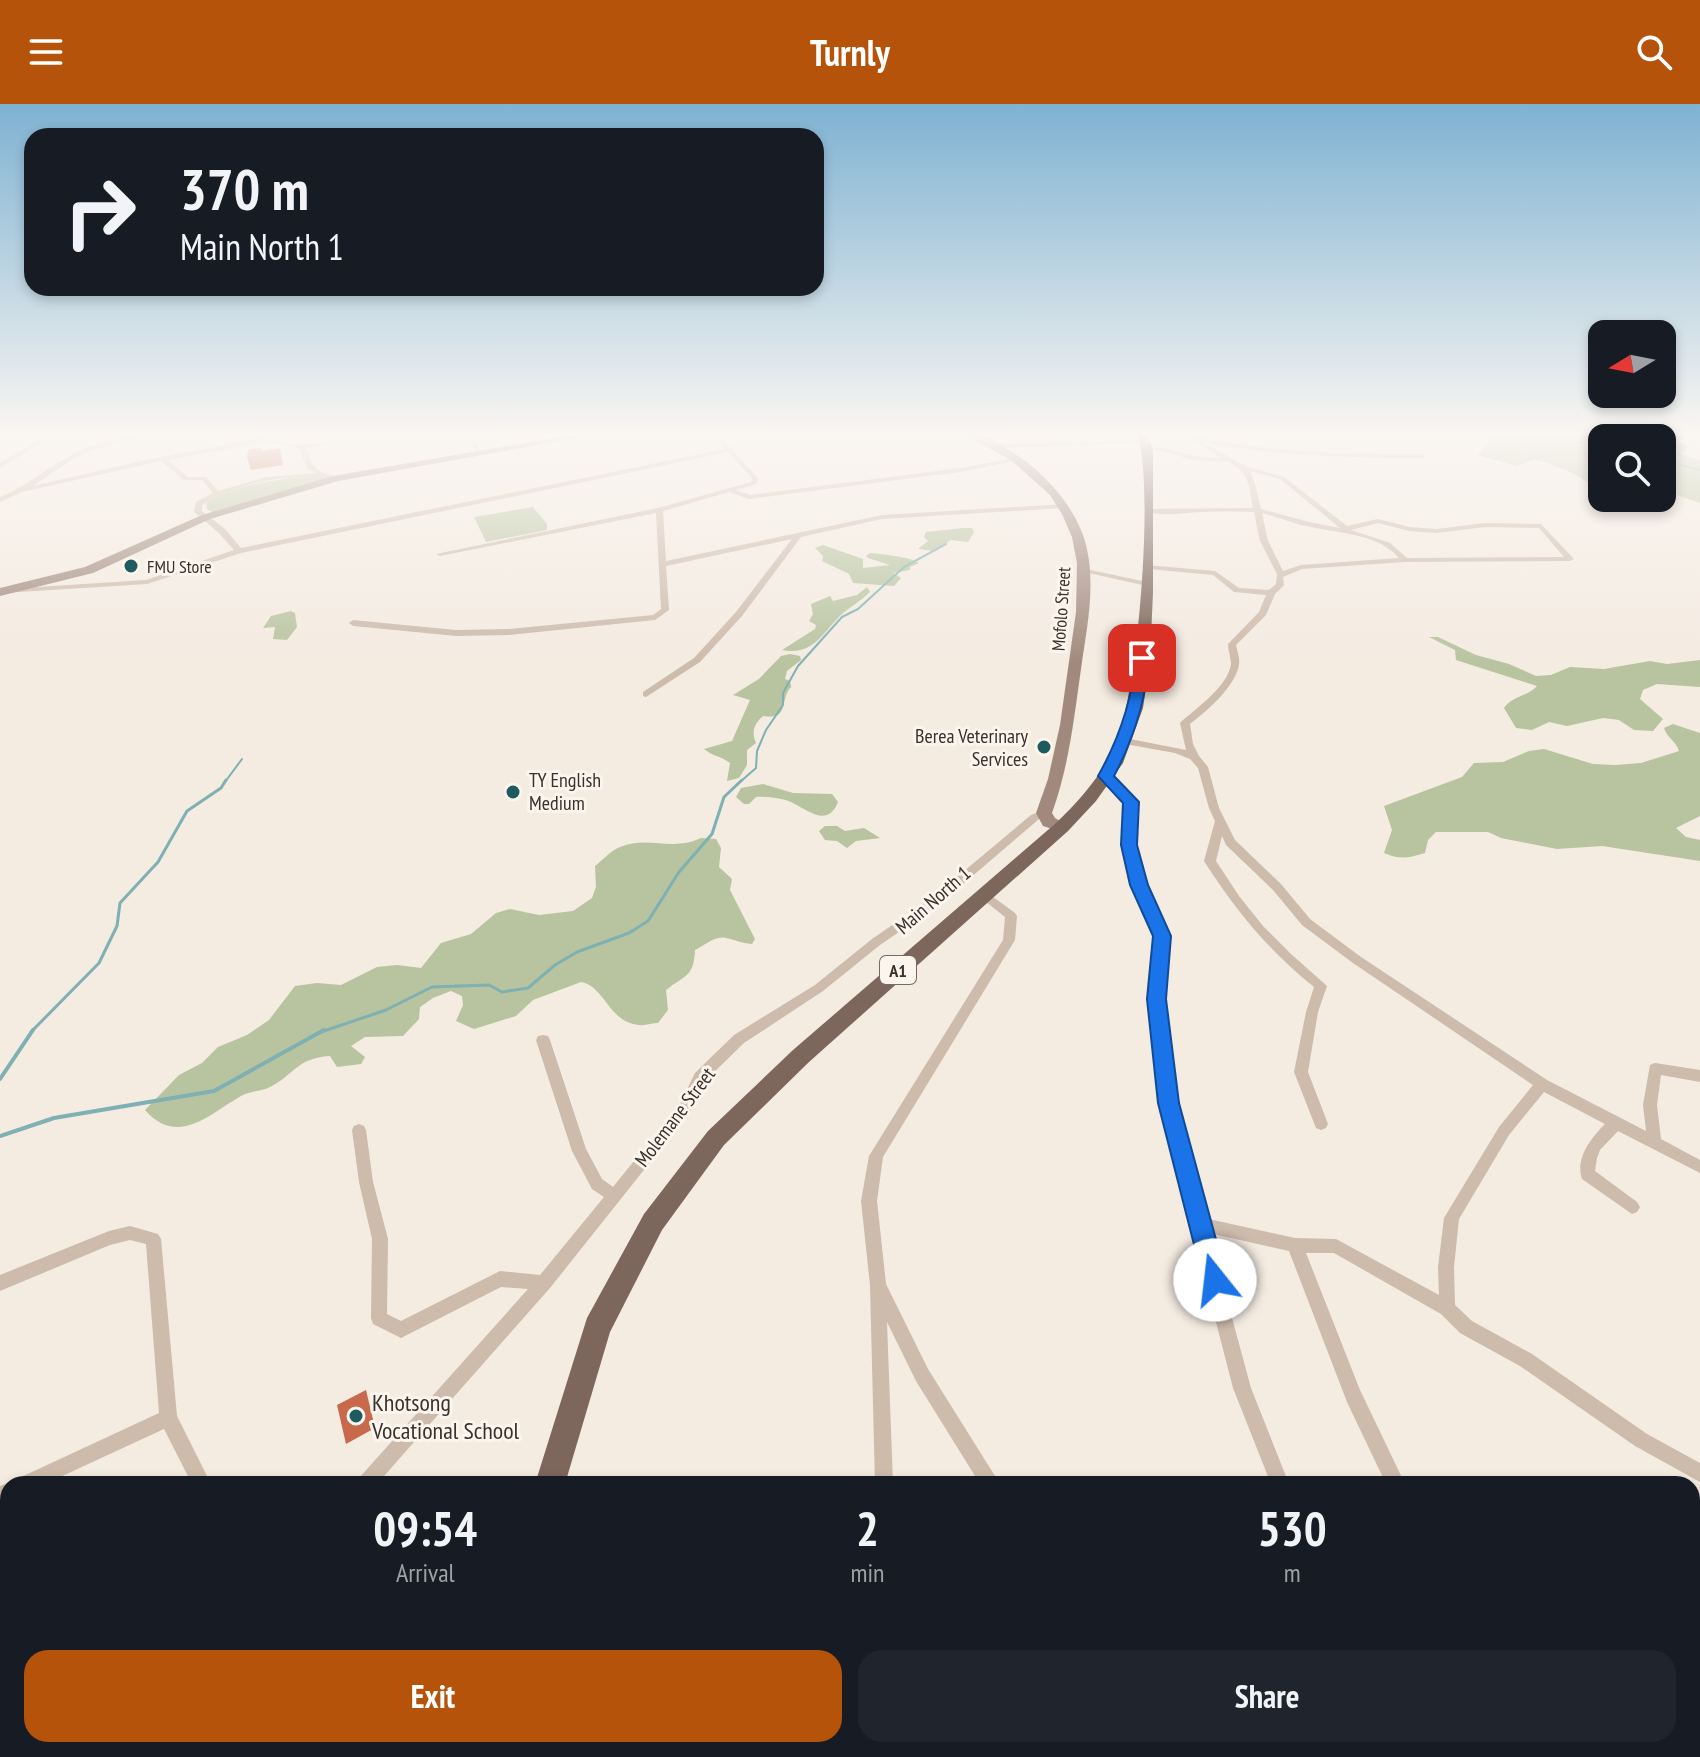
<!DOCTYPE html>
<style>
:root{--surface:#171b24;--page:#20242c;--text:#f1f3f6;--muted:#9ea1a6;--accent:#b45309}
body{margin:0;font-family:"PT Sans Narrow",sans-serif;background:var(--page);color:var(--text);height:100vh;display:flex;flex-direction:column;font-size:30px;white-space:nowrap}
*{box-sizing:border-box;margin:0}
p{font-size:26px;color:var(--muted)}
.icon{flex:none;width:44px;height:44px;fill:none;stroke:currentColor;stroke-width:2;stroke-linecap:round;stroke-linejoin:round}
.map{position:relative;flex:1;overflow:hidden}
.details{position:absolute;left:0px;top:1372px;width:1700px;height:282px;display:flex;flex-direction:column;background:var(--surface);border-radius:24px 24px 0 0;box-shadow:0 4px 12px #0003}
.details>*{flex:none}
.banner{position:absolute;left:24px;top:24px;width:800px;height:168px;border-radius:24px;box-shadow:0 4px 12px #0003;background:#171b24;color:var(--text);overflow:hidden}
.needle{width:52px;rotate:260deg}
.controls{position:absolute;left:1588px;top:216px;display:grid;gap:16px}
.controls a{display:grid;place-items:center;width:88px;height:88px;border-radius:16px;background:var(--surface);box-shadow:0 4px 12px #0003;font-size:40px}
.pin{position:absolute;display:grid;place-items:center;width:68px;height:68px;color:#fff;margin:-34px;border-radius:16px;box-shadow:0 4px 12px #0006}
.me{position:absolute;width:88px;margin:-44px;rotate:344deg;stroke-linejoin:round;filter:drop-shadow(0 0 6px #0008)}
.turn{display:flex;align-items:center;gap:28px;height:168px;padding:0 24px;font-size:36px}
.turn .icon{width:104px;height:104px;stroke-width:2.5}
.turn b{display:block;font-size:56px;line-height:68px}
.eta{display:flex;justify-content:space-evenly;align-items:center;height:136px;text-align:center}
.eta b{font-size:48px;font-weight:700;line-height:56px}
.button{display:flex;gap:16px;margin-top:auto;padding:16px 24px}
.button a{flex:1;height:92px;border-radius:24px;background:var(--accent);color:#fff;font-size:32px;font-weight:700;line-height:92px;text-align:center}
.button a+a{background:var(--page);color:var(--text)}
header{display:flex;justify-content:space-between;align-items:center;height:104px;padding:0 24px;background:var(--accent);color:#fff;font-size:36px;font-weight:700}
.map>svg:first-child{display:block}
.green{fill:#b8c4a0}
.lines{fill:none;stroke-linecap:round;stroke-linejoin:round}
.stream-far2{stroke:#7fb0b2;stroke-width:2}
.stream-far1{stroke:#7fb0b2;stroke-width:3}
.stream{stroke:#7fb0b2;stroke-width:4}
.building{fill:#c8694b}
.street{fill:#cdbbac;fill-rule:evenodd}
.secondary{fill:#a18a7d;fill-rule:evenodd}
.primary{fill:#7d675c;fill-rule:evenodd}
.route{fill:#1a73e8;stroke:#114b97;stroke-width:2}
.poi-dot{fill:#1f5a5e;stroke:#fbf5ee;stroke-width:3}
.labels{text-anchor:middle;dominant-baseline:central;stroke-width:6;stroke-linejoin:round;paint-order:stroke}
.far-poi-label{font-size:18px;fill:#3b302b;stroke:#fbf5ee;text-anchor:start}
.far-street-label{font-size:18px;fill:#3b302b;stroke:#fbf5ee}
.shield{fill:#fbf5ee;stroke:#756b66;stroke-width:2}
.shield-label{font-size:18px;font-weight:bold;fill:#3b302b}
.poi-label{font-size:20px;fill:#3b302b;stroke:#fbf5ee;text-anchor:end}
.street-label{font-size:20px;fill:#3b302b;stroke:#fbf5ee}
.near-poi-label{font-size:24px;fill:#3b302b;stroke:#fbf5ee;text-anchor:start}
</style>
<header><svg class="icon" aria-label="menu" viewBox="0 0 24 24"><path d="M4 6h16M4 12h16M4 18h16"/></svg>Turnly<svg class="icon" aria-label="search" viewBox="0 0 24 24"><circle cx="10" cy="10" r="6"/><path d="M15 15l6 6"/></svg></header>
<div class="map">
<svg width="1700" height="1653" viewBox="0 0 1700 1653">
<rect width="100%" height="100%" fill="#f4ebe1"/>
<path class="green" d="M1488,329L1673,332L1675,336L1689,343L1681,350L1700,356V399L1662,386V334H1602V387L1574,370L1548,359L1534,356L1516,362L1478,351L1491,333Z
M319,372L326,375L212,408L207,405L206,399C236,379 284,374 319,372Z
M533,403L547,420V426L486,438L474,413Z
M963,424H972L974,428L968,438L951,436L934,447L918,445L928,437L924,433L926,428Z
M823,441L863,455V464L890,461L868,454L866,452L870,449C881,450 911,453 919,459L910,463V466L893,469L901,474L894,482L853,479L849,470L822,457L823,452L815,444Z
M867,483L870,488C861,497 850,503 841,511C822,529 814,552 782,546L815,525L816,521L809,517L813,510L811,500L830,492L833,497L857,491Z
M291,507L295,509L297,523L287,536L273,535L275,523L263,524L271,512Z
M1429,533H1438L1476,551L1509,560L1536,572L1551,571L1570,563L1604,565L1650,557L1667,560L1700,556V583L1657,580L1643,586L1640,595L1663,615L1653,627L1634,626L1619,616L1603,614L1567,622L1549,618L1532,626L1516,624L1504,604C1512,592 1529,592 1537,582L1456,556L1455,546Z
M790,550L800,552L801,556L787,567L785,575L790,577C792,588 792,579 787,589C781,605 785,615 763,612C754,620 751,628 756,639L747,646V661L739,674L727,677L730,659C721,652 712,652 704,645L732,637L750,596L733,591L759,575L781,552Z
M1673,620L1700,629V712L1676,724L1686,733L1700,736V757L1602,742L1557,745L1501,734L1488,728H1436L1428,736L1425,749C1409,754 1400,756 1384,749L1392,726L1384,702L1462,673L1474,659L1503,658L1529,647L1544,645L1593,660L1615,661L1641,659L1679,647C1676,637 1667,634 1664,624Z
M763,680L793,689L832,690L838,698C828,723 810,708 793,699C784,694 765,692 756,693L749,700H744L736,693L741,684Z
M825,722H837L845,727L864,724L880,734L856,737L847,744L837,737L825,736L819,727Z
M701,734L716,735L721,744L719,763L732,775L730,786L755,835L752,840C741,839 736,836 726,834C715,831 704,842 695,846C694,873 685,871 666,886L668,906L658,919C652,919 645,922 639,921C608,918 605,882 581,878L533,896L516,912L474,925L456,917L463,901L462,892L451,887L433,894L420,903L419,915L403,932L365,933L351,942L365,953L361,960L337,963L330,952C296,954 293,972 270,983C262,987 253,987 245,990C214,1005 180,1046 145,1006L179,971L202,959L218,943L247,931L269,916L295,882L317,879L341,881L377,863L397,861L421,864L441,839L471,830L496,809L510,805L539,811L573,807L592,794L596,783L595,762C603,756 610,747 620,743C649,731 671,748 701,734Z"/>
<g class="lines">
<path class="stream-far2" d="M1527,336L1572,337L1602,343
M1662,356L1700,366
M225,678L242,655
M740,678L756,664L757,647L766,626L783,601V589L798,562L842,513L858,505L904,463L946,440"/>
<path class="stream-far1" d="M31,928L99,859L117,822L120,799L158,758L187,707L221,684L226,676
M321,928L386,906L432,883L489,881L502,888L528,884L555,861L577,848L629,829L648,817L679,768L712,730L724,693L742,676"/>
<path class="stream" d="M0,975L33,926
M0,1032L54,1014L214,987L324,926"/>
</g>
<path class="building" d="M261,344L262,347L280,344L283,361L251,366L247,353L248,346Z
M366,1286L375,1324L346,1340L337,1301Z"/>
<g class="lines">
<path class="street" d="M57,329H65L39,340L0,364V359L35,338Z
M144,329H157L92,346L73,355L33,382L146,356L256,335L241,329C262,329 282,341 303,341C331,340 357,329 385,329L306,344C313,365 318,369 339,373V375C329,375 318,373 307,373C271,373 233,382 202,401V407L225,425L241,444L725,345L711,329H717L758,374L756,380L736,386L750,391L960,364L1016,354L1019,356L960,368L749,395L729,388L663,407L666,457L882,411L1064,400L1068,402L1064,404L882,415L801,433L742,512L700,558L646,593L643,592V588L694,554L736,508L792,435L666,462L669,506L655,516L509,531L456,532L353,522L349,519L353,516L456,526L509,525L653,511L661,505L656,409L440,452L436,450L658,404L751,378L752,374L728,348L241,449L147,480L3,489L2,487L6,485L146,476L234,446L219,429L194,408L196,398L213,389L202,376H184L161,357L22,388L0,398V393C28,382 50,361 77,348C98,337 121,333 144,329ZM264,338L299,344L306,363L316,369L266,373L218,387L206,373H188L168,356Z
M466,329H472L481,349H477Z
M1180,329H1188L1218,337L1276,345L1336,349L1425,351L1426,352L1423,354C1349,354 1275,352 1203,338L1247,363L1284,373L1347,422L1378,415L1409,423L1437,425L1485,419L1541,420L1574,455L1570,457L1405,458L1302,465L1283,473L1284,481L1275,490L1266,511L1236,541C1237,546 1240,554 1239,560C1237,581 1206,608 1190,620L1193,640L1199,652L1208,663L1219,704L1235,736L1281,780L1310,815L1361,853L1547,976L1646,1027L1643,1001L1650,961L1655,959L1700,966V978L1661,971L1657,1001L1661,1035L1700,1056V1069L1618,1027L1600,1046L1597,1054L1595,1067L1637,1098L1640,1103L1637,1108L1632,1110L1582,1075C1575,1054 1591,1034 1605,1020L1544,988L1509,1031L1459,1115L1454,1163L1455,1201L1472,1217L1532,1250L1647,1330L1700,1359V1378L1635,1342L1520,1262L1460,1229L1441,1210L1334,1149H1306L1360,1286L1405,1380H1386L1347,1298L1289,1147L1209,1129L1251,1284L1289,1380H1271L1233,1284L1169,1036L1152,937L1151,895L1156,832L1133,781L1123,741L1126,699L1101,674V670H1109L1136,698L1135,741L1145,781L1168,832L1163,895L1166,937L1183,1036L1204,1114L1295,1134L1336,1135L1439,1191L1438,1163L1444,1114L1499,1023L1533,981L1353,859L1302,821L1273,786L1226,741L1222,732L1216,757L1239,792L1263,822L1291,850L1327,882L1318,908L1308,968L1328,1020L1326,1024L1321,1026L1316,1024L1294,968L1306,908L1314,883C1268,846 1236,807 1204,757L1215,717L1209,704L1198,664L1190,655L1175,649L1125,640L1120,637L1125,634L1186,646L1180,619C1196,604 1228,583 1231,560C1231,554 1228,546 1228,540L1259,508L1266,491L1234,488L1213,471L1149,465L1145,463L1146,461L1215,467L1239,484L1269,486L1276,480L1277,470L1260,437L1254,408C1237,407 1220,407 1202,408C1184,409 1161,413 1144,407L1148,405L1253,404C1248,379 1250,369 1227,357L1224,358L1192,356L1166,348L1145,345C1162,340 1178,350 1196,352C1205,353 1214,353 1222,354ZM1250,367L1280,375L1340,424L1309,418L1261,405L1255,380ZM1262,409C1278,413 1294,420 1311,423C1341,430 1377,429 1399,454L1301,461L1283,467L1268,437ZM1378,419L1409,427L1437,429L1485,423L1539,424L1564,453L1407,454L1390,439L1351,426Z
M1145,336L1148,338L1147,339L994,344L991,342L994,340Z
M1081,464L1147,478L1151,480L1147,482L1084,468H1081Z
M1044,706L1049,709L1039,715L941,799L880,841L823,887L744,939L705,977L690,1008L550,1184L377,1380H356L359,1374L528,1185L501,1183L401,1234L373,1220L371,1214L372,1135L359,1078L352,1026L354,1022L359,1020L364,1022L366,1026L373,1078L388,1135L387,1210L401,1217L500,1167L540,1171L604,1093L592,1085L572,1047L536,936L538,932L543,931L548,932L550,936L586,1045L602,1075L613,1083L680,1000L695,969L734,931L815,881L872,835L933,793L1031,711Z
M985,787L1015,809L1017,812L1015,836L883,1053L877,1097L886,1180L928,1265L1000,1380H980L916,1277L887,1218L893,1380H875L870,1181L861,1097L869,1052L1003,836L1005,813L981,794L979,791L981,788Z
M130,1122L158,1130L161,1135L177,1312L211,1380H192L164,1325L45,1380H16L19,1374L159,1309L146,1140L130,1136L110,1141L0,1187V1171L109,1127Z
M8,1379L11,1380H8V1398L0,1401V1382Z
M8,1572V1593L0,1596V1575Z
M293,1646H315L313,1653H291Z
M885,1646H907L908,1653H886Z
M1072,1646H1094L1096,1653H1074Z
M1368,1646H1390L1393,1653H1371Z
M1551,1646H1574L1577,1653H1554Z"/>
<path class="secondary" d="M583,329H604L338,377L210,415L93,469L0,492V484L85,463L202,411L333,372Z
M962,329C986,329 1009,345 1028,359C1052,378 1072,402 1083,431C1098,474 1087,522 1081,565C1074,614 1069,662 1052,709L1055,714L1070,723L1062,728L1043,722L1036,709L1048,675L1060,621L1076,508L1077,459L1072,433L1062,410L1050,391L1012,357Z"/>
<path class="primary" d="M1137,329H1147L1153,345V488L1150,557L1143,604L1123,659L1096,697L1068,727L809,958L724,1041L662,1126L610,1228L565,1380H535L587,1214L644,1110L708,1027L793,946L1056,719C1081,695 1104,669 1117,636C1138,586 1155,379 1137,329Z
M495,1646H531V1653H495Z"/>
</g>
<linearGradient id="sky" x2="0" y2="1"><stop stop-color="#7eb2d2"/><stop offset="0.59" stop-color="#faf6f2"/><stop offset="1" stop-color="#faf6f2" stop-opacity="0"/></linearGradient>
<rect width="1700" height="560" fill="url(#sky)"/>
<path class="route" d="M1142,550L1149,554C1146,597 1134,634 1114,672L1139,698L1137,741L1148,781L1171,832L1166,895L1179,999L1227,1176L1224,1184L1215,1187L1206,1184L1203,1176L1158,999L1147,895L1153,832L1130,781L1121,741L1123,699L1098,672C1119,635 1132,597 1136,554Z"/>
<g class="poi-dot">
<circle cx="131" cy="462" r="8"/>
<circle cx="1044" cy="643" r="8"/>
<circle cx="513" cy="688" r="8"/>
<circle cx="356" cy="1312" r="8"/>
</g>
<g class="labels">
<g class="far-poi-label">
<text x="147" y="462">FMU Store</text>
</g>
<g class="far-street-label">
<text transform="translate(1061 505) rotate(-86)">Mofolo Street</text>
</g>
<rect class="shield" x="880" y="852" width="36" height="28" rx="6"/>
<g class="shield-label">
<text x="898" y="866">A1</text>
</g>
<g class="poi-label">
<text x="1028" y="632">Berea Veterinary<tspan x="1028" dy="23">Services</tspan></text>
<text x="529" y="676" text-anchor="start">TY English<tspan x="529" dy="23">Medium</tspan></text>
</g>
<g class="street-label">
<text transform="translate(933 796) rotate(-41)">Main North 1</text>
<text transform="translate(675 1013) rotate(-53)">Molemane Street</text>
</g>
<g class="near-poi-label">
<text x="372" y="1298">Khotsong<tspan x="372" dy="28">Vocational School</tspan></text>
</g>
</g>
</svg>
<div class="controls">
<a><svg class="needle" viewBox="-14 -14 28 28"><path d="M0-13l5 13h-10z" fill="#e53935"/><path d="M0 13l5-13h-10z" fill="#9ea1a6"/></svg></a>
<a><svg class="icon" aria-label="search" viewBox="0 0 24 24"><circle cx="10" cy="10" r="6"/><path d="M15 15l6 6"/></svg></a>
</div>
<div class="pin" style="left:1142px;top:554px;background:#d93025"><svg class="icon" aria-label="arrive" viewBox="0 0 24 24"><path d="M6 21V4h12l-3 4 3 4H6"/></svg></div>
<svg class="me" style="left:1215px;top:1176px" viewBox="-20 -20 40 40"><circle r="19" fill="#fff"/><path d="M0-13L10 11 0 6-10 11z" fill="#1a73e8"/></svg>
<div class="banner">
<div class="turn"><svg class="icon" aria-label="right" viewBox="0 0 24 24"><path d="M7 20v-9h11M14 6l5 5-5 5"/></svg><div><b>370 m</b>Main North 1</div></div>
</div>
<section class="details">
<div class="eta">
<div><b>09:54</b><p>Arrival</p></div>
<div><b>2</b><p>min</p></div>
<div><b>530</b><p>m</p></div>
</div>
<div class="button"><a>Exit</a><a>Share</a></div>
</section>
</div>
